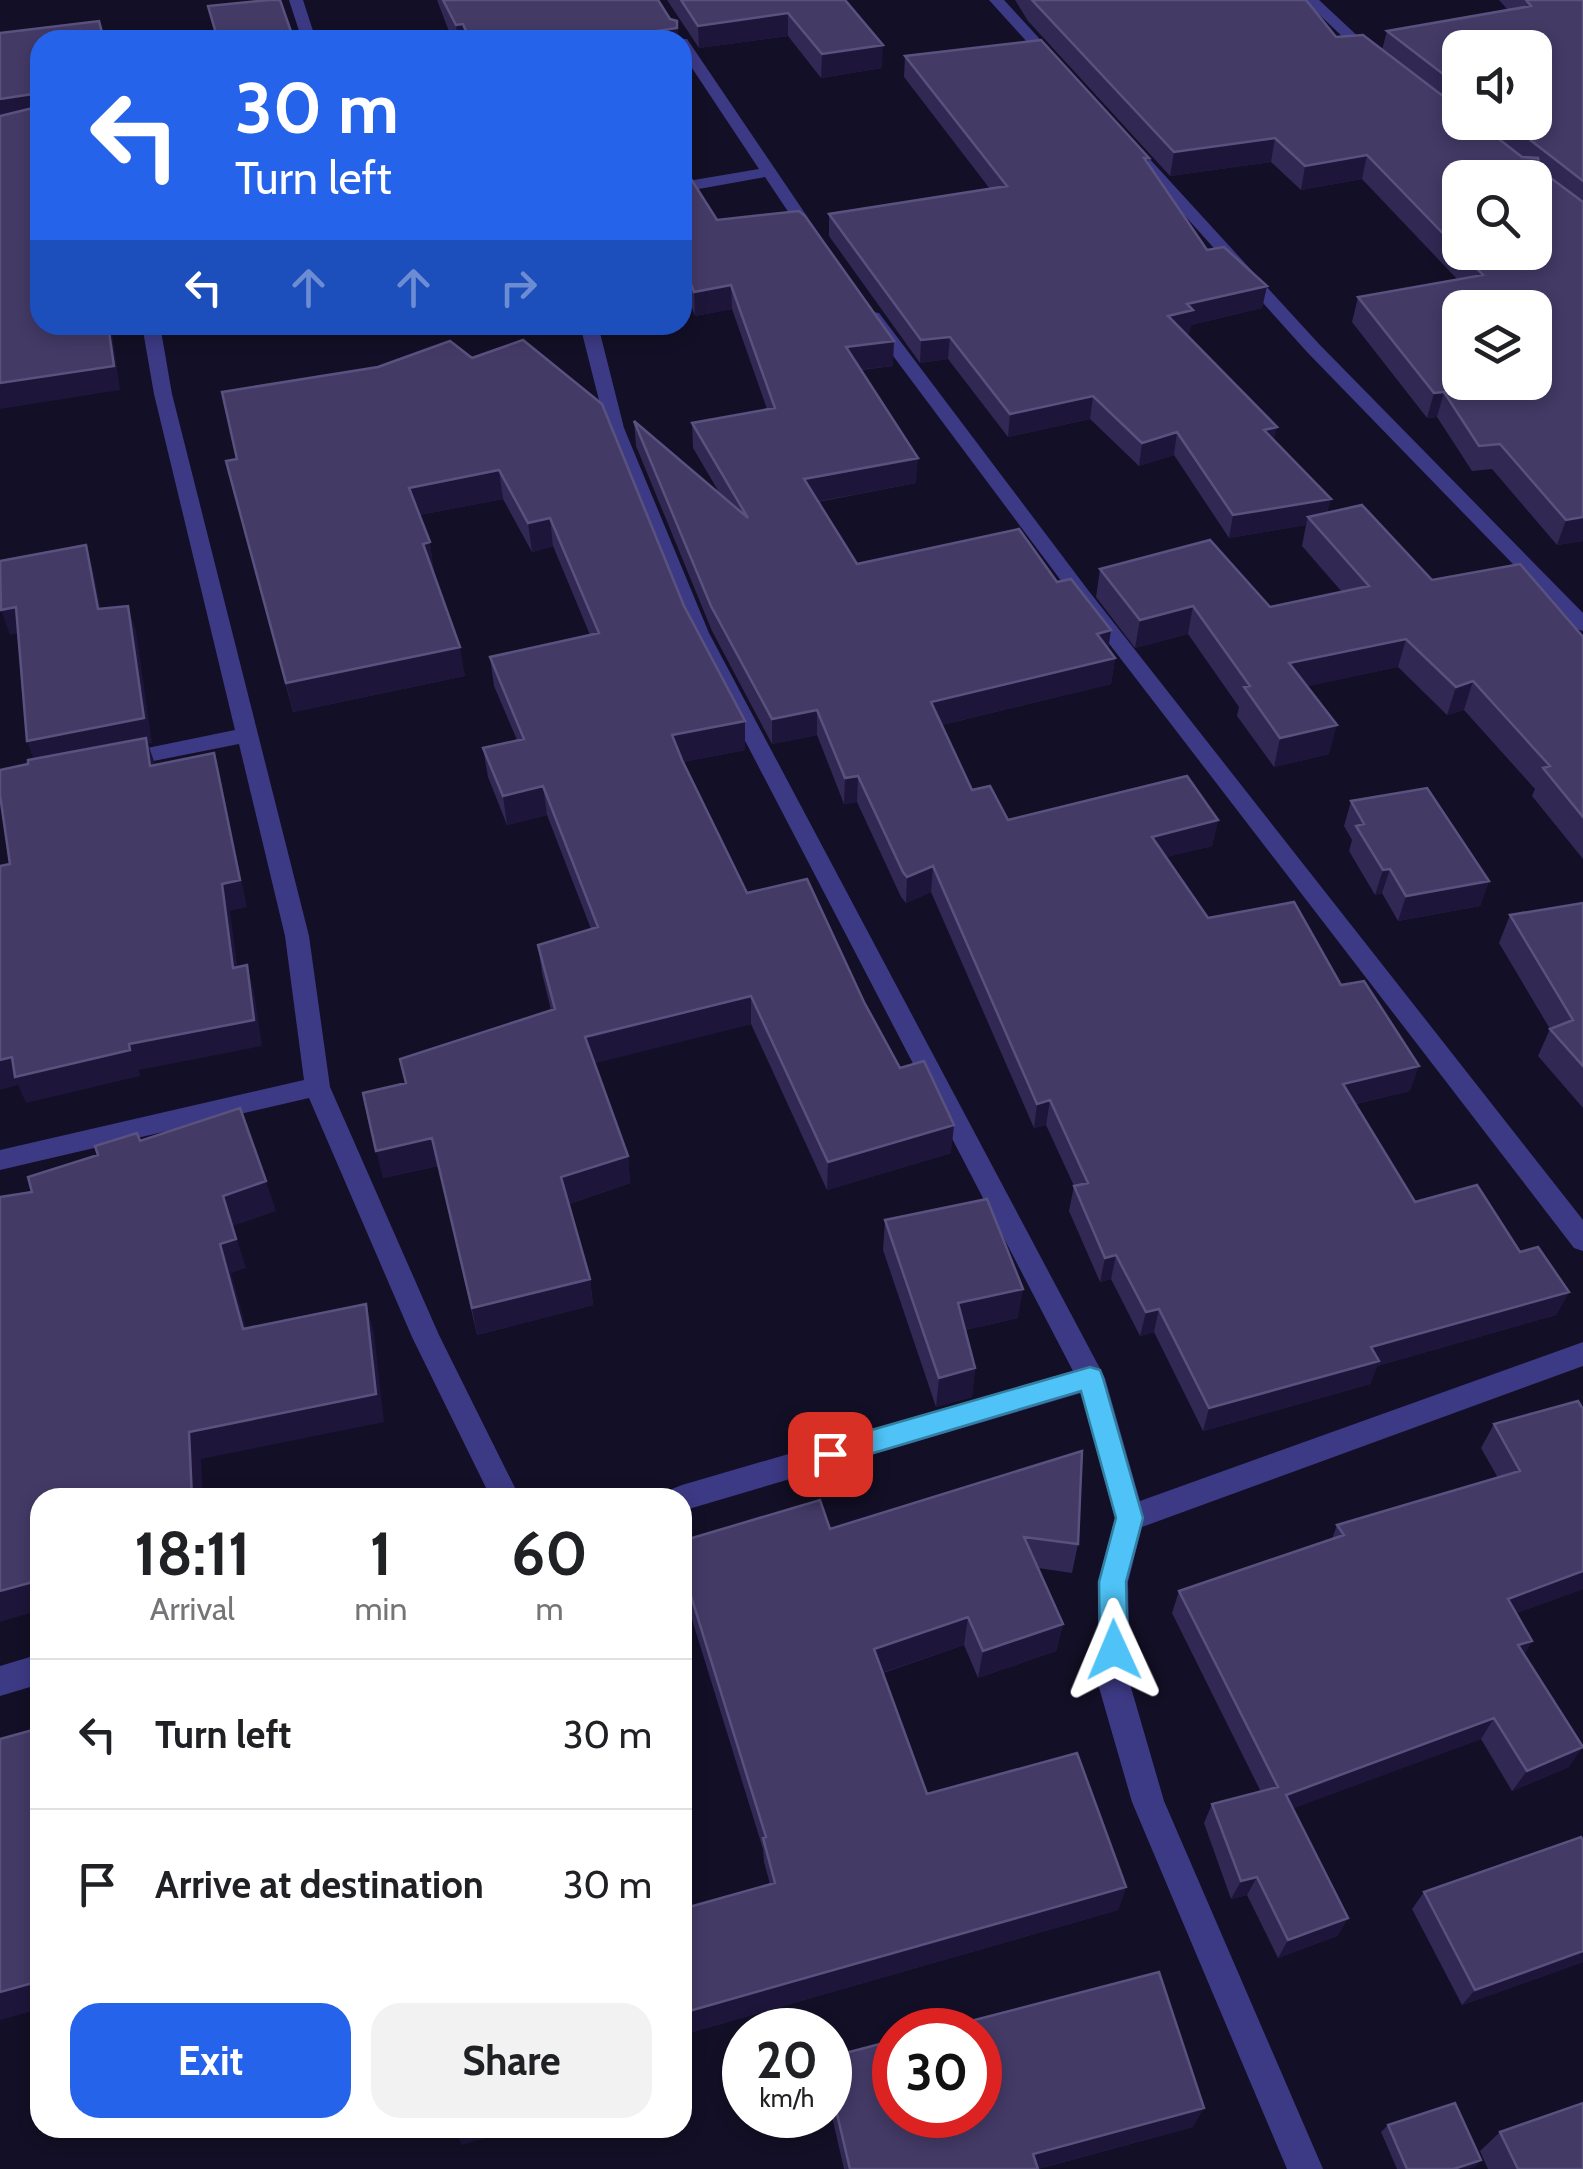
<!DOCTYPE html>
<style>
:root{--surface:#fff;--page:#f2f2f2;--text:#202124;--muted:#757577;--line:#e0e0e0;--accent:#2563eb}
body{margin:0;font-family:Cabin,sans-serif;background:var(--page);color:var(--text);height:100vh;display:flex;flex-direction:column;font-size:38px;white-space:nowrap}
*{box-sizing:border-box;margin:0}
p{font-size:32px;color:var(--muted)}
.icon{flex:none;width:55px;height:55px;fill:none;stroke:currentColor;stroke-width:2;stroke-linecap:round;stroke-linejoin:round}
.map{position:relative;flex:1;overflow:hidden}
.side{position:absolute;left:30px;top:1488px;width:662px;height:650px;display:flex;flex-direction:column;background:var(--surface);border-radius:30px;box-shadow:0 5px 15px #0003}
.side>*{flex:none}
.top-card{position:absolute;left:30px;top:30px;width:662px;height:305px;border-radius:30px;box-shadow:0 5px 15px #0003;background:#2563eb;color:#fff;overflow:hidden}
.fabs{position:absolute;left:1442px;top:30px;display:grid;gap:20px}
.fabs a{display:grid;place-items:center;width:110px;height:110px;border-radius:20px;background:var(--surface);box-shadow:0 5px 15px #0003;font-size:50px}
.speed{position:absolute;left:722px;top:2008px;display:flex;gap:20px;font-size:50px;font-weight:700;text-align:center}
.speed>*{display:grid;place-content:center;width:130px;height:130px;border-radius:50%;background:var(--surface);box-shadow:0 5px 15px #0003;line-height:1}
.speed small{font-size:25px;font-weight:400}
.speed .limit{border:15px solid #d22;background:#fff;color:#111}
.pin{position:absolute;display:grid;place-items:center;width:85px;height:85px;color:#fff;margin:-42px;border-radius:20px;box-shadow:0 5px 15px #0006}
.me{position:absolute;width:110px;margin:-55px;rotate:359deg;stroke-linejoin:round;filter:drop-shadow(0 0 8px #0008)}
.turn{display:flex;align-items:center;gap:35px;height:210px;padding:0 40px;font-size:45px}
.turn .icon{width:130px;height:130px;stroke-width:2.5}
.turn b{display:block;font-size:70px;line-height:85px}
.lanes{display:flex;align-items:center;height:95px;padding:0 40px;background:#0003;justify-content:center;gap:50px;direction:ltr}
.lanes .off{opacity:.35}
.eta{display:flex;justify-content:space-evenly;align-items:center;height:170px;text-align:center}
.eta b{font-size:60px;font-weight:700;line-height:70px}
.cta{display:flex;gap:20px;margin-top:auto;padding:20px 40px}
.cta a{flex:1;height:115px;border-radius:30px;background:var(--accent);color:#fff;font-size:40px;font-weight:700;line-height:115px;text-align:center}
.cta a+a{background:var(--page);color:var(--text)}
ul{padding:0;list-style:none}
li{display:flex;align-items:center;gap:30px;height:150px;padding:0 40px;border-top:2px solid var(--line)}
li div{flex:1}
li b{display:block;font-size:38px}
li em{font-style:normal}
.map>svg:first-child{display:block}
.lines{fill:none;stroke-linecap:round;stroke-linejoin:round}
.minor{fill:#3d3a85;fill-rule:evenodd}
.wall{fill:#312854;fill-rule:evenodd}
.shaded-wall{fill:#1d163a}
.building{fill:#433a66;stroke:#5a527e;stroke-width:2.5;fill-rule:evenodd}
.route{fill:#4fc3f7;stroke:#337fa1;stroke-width:2.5}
</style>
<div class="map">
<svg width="1583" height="2169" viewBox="0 0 1583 2169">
<rect width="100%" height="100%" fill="#130f26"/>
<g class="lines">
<path class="minor" d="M289,0H303L316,40H302Z
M989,0H1004L1059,60V66H1049Z
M1304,0H1319L1378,55V61H1368Z
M677,39H687L821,237L819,240H807L765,177L682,192V182L759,169L682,53V40Z
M1126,144H1136L1319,344L1583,613V631L1576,629L1307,352L1126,150Z
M873,312L879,313L1088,590L1583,1220V1251L1574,1248L1074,598L867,321L864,317Z
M142,325H160L172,394L309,936L330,1087L439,1335L520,1498H491L412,1337L309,1098L0,1170V1150L304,1080L285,936L239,744L118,768L107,761L118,754L235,730L154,394Z
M580,325H598L624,428L709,633L1105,1378L1140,1501L1583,1342V1366L1142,1527L1128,1582L1130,1684L1164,1801L1323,2169H1287L1132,1802L1098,1684V1582L1115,1518L1081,1393L682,1511V1498H668L672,1489L682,1485L1073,1371L689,633L606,428Z
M40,1654V1684L0,1696V1666Z"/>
</g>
<path class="wall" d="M437,0H658L670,19L677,21L678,40H454L448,29Z
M667,0H845L882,68L821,78L788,36L699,48Z
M1015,0H1306L1336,37L1382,50L1387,31L1508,10L1499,0H1583V541L1557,545L1492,469L1472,471L1437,417L1427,418L1352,322L1358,297L1457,279L1362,179L1301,190L1271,162L1170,176L1028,21ZM1460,48L1535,122H1460ZM1460,178L1535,252H1460Z
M905,56L1149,158L1148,164L1207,250L1267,286L1262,308L1191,325L1189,333L1186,334L1274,441L1328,513L1432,580L1583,637V859L1532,796L1535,789L1464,710L1447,715L1398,667L1307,686L1329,754L1274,767L1237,716L1239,707L1188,634L1135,648L1096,597L1100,569L1270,607L1342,592L1302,546L1306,525L1229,538L1174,455L1139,466L1090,419L1008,437L948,359L920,363L829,236V214L990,189L904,77Z
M682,171L717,220L893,366L861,370L916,483L818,502L857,564L1057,582L1111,630L1108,649L1115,658L1111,684L942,725L972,790L1008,820H1218L1212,846L1166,857L1208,918L1341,985L1410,1091L1356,1104L1415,1202L1520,1252L1569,1292L1556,1315L1377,1366L1370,1384L1203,1431L1154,1332L1140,1336L1111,1279L1100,1282L1069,1211L1074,1186L1046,1125L1034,1128L931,892L906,903L901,897L857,802L844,804L817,735L772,744L712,631L636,446L634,421L720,494L693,448L692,423L767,409L732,309L695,316L682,281Z
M378,367L684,606L745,750L683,762L747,893L864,1002L900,1068L951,1153L827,1190L751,1024L594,1063L628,1156L630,1183L569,1204L590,1279L593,1305L477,1335L438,1166L383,1178L405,1083L400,1059L551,1010L542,973L538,945L591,929L547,815L507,825L488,777L483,748L517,740L494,686L490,657L590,635L553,546L532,552L503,499L419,515L434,571H433L465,676L293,712L226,461L237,459Z
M1351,801L1489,881L1480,906L1398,921L1382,893L1375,895L1349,851L1352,840L1344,826Z
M1583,903V1108L1538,1056L1550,1029L1499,943L1510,915Z
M885,1220L1018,1318L965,1330L975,1368L972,1397L936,1407L883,1250Z
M1494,1424L1583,1589L1516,1613L1532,1641L1524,1654L1569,1767L1512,1791L1481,1739L1293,1808L1348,1918L1337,1936L1278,1958L1247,1895L1231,1899L1204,1823L1212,1804L1261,1792L1172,1613L1179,1591L1332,1539L1337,1525L1498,1478L1481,1448Z
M1082,1451L1078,1544L1072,1573L1038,1568L1063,1624L1056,1651L978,1678L964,1645L883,1673L927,1794L1126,1887L1118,1910L682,2035V1909L770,1884L764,1862L763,1849L682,1587V1541L830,1529Z
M1583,1841V1962L1462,2005L1412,1909L1424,1892Z
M830,2057L1193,2127L1038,2169H844L830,2108Z
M1388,2125L1481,2160L1474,2167L1467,2169H1397L1381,2132Z
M1500,2132L1583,2169H1488L1480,2151Z"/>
<path class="shaded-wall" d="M788,13V36L699,48L698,26Z
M677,21L678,40H650V32Z
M463,24L465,40H458L456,25Z
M883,45L882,68L821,78L822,54Z
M33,94L39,116L0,123V99Z
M1275,138L1271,162L1170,176L1174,152Z
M1367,155L1362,179L1301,190L1305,166Z
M731,285L732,309L695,316L694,292Z
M1267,286L1262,308L1191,325L1189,333L1165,338L1168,316L1187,304Z
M108,325H111L120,390L0,409V383Z
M950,337L948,359L920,363L921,340Z
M894,341L893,366L846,371V347Z
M1444,392L1437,417L1427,418L1434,393Z
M1093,396L1090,419L1008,437L1010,414Z
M1277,427L1272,450L1264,430Z
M1177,432L1174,455L1139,466L1142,443Z
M918,458L916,483L804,504V479Z
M499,470L503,499L414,516L409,488Z
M1331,499L1325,522L1308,517L1306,525L1229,538L1233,515Z
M1583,517V541L1557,545L1566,520Z
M550,518L553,546L532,552L528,523Z
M430,542L434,571L427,572L423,544Z
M86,545L93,570L106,634L98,609Z
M128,606L136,631L152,743L148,744L155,764L36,766L27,741Z
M1193,606L1188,634L1135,648L1140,620Z
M16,607L24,632L10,635L1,610Z
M1111,630L1107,656L1097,634Z
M1406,639L1398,667L1282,692L1289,663Z
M460,647L465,676L293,712L286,683Z
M1115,658L1111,684L929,728L931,702Z
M1473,681L1464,710L1447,715L1456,687Z
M817,710V735L772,744V719Z
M745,721V750L674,764L672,735Z
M1337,725L1329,754L1274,767L1280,738Z
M214,753L221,780L247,907L230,911L241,994L233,968L222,884Z
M858,776L857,802L844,804L845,778Z
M543,786L547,815L507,825L503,796Z
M1218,820L1212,846L1147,862L1152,837Z
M933,866L931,892L906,903L907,877Z
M1390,869L1382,893L1375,895L1383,870Z
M1489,881L1480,906L1398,921L1406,896Z
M247,965L254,992L262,1046L139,1070L140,1076L26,1103L18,1085L0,1090V1060L12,1057L129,1044Z
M751,996V1024L588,1065L585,1037Z
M1419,1066L1410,1091L1335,1109L1343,1084Z
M1050,1100L1046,1125L1034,1128L1037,1104Z
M954,1125L951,1153L827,1190L828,1162Z
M432,1138L438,1166L383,1178L376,1151Z
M628,1156L630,1183L565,1205L561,1177Z
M266,1181L276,1211L233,1226L246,1268L231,1273L254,1357L243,1329L220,1244L223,1196Z
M1116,1255L1111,1279L1100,1282L1105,1258Z
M590,1279L593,1305L477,1335L472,1308Z
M1023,1289L1018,1318L955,1332L958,1303Z
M1569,1292L1556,1315L1377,1366L1370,1384L1203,1431L1209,1408L1371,1347Z
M366,1304L374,1333L384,1422L201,1459L203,1498H192L189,1432Z
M1159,1309L1154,1332L1140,1336L1146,1312Z
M975,1368L972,1397L936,1407L939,1378Z
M1583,1571V1589L1494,1621L1508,1599Z
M40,1580V1610L0,1622V1591Z
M968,1617L964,1645L872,1676L874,1649Z
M1063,1624L1056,1651L978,1678L983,1651Z
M1532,1641L1518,1663V1645Z
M1494,1718L1481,1739L1276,1815L1286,1795Z
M1583,1747L1569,1767L1512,1791L1527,1771Z
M1257,1877L1247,1895L1231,1899L1241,1881Z
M1126,1887L1118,1910L682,2035V2013Z
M1348,1918L1337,1936L1278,1958L1288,1940Z
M1583,1951V1962L1462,2005L1475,1990Z
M40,1981V2009L0,2020V1992Z
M1204,2108L1193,2127L1037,2169L1033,2154Z
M453,2128H519L462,2145Z
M1481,2160L1474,2167L1467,2169H1454Z"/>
<path class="building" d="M269,0H280L294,40H218L208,6Z
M443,0H658L670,19L677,21V28L650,32L654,40H470L463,24L456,25Z
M681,0H845L883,45L822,54L788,13L698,26Z
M1032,0H1306L1336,37L1363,35L1460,109V122H1477L1522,157L1538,158L1540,170L1583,202V517L1566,520L1500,444L1479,446L1444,392L1434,393L1358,297L1483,275L1461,252H1535V178H1460V251L1367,155L1305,166L1275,138L1174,152ZM1460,308H1535V382H1460Z
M1526,0H1583V181L1507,122H1535V48H1460V87L1387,31L1531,6Z
M99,21L104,40H40V325H108L114,366L0,383V116L37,107L33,94L0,99V33Z
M1041,40L1149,158H1144L1207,250L1224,247L1267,286L1187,304L1193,310L1168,316L1277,427L1264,430L1331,499L1233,515L1177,432L1142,443L1093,396L1010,414L950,337L921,340L829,214L1007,186L905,56Z
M682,171H686L717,220L799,211L805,216L894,341L846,347L918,458L804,479L857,564L1019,529L1057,582L1071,579L1111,630L1097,634L1115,658L931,702L972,790L990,786L1008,820L1187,776L1218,820L1152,837L1208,918L1294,902L1341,985L1364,981L1419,1066L1343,1084L1415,1202L1477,1185L1520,1252L1538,1247L1569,1292L1371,1347L1379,1361L1209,1408L1159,1309L1146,1312L1116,1255L1105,1258L1074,1186L1088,1183L1050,1100L1037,1104L933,866L907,877L903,872L858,776L845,778L817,710L772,719L711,606L634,421L748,518L692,423L775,408L731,285L694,292L682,259Z
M523,340L602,404L684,606L745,721L672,735L682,760L747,893L807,879L864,1002L900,1068L924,1061L954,1125L828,1162L751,996L585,1037L628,1156L561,1177L590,1279L472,1308L432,1138L376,1151L363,1093L406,1083L400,1059L555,1009L538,945L598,927L543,786L503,796L483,748L524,739L490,657L599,633L550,518L528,523L499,470L409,488L430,542L423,544L460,647L286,683L226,461L237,459L222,392L378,367L450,341L472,358Z
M1362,505L1432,580L1520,564L1583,637V817L1543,768L1550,766L1473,681L1456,687L1406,639L1289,663L1337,725L1280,738L1244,687L1250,686L1193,606L1140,620L1100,569L1210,540L1270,607L1369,586L1308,517Z
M86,545L98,609L128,606L144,718L27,741L16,607L1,610L0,561Z
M146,738L150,766L214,753L240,880L222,884L233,968L247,965L254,1020L129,1044L130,1050L15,1077L12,1057L0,1060V866L10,864L0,795V770L28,764V760Z
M1427,788L1489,881L1406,896L1390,869L1383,870L1356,826L1364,824L1351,801Z
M1583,903V1066L1550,1029L1573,1020L1510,915Z
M240,1108L266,1181L223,1196L236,1239L220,1244L243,1329L366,1304L376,1394L189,1432L192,1498H40V1580L0,1591V1197L32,1192L28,1177L98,1155L95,1146L137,1133L140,1141Z
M987,1199L1023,1289L958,1303L975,1368L939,1378L885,1220Z
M1578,1401L1583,1409V1571L1508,1599L1532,1641L1518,1645L1583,1747L1527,1771L1494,1718L1286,1795L1348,1918L1288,1940L1257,1877L1241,1881L1212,1804L1278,1787L1179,1591L1344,1535L1337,1525L1520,1471L1494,1424Z
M1082,1451L1078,1544L1024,1537L1063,1624L983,1651L968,1617L874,1649L927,1794L1077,1753L1126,1887L682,2013V1909L775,1883L763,1838L766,1837L682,1567V1541L820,1500L830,1529Z
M40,1728V1981L0,1992V1739Z
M1581,1837L1583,1841V1951L1475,1990L1424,1892Z
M1159,1972L1204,2108L1033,2154L1038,2169H850L830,2084V2057L895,2040V2115H980V2030H936Z
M1455,2103L1481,2160L1454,2169H1407L1388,2125Z
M1583,2103V2169H1518L1500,2132Z"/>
<path class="route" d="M1090,1367L1100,1370L1103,1378L1143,1518L1126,1582L1128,1650L1124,1659L1114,1663L1104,1659L1100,1650L1099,1582L1116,1518L1081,1391L830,1466L821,1462L817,1454L821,1446L830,1442Z"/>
</svg>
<div class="fabs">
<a><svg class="icon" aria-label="sound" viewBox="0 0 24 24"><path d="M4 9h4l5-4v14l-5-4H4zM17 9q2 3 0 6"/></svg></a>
<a><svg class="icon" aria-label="search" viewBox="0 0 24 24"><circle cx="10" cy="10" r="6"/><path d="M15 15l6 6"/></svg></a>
<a><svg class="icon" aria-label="layers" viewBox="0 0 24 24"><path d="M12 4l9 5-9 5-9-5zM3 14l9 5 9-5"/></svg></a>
</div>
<div class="speed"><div>20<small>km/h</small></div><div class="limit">30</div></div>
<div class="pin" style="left:830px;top:1454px;background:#d93025"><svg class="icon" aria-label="arrive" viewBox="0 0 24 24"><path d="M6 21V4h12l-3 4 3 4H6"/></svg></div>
<svg class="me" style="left:1114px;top:1650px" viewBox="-20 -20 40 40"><path d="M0-17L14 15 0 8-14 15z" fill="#4fc3f7" stroke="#fff" stroke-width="4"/></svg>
<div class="top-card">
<div class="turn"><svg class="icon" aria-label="left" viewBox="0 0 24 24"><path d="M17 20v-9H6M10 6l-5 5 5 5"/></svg><div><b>30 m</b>Turn left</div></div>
<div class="lanes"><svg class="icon" aria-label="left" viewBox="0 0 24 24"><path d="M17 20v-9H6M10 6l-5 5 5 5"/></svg><svg class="icon off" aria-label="ahead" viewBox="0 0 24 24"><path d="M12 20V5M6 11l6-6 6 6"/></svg><svg class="icon off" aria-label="ahead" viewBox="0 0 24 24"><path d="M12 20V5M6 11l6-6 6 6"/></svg><svg class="icon off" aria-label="right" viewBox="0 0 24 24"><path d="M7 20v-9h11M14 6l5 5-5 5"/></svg></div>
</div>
<section class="side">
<div class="eta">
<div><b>18:11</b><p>Arrival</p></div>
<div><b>1</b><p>min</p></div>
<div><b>60</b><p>m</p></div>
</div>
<ul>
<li><svg class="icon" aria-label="left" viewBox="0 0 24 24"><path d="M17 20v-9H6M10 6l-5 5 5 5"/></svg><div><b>Turn left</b></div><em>30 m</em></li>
<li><svg class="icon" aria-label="arrive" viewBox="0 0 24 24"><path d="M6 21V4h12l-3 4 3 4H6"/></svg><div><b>Arrive at destination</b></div><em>30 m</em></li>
</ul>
<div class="cta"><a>Exit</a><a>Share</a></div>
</section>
</div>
